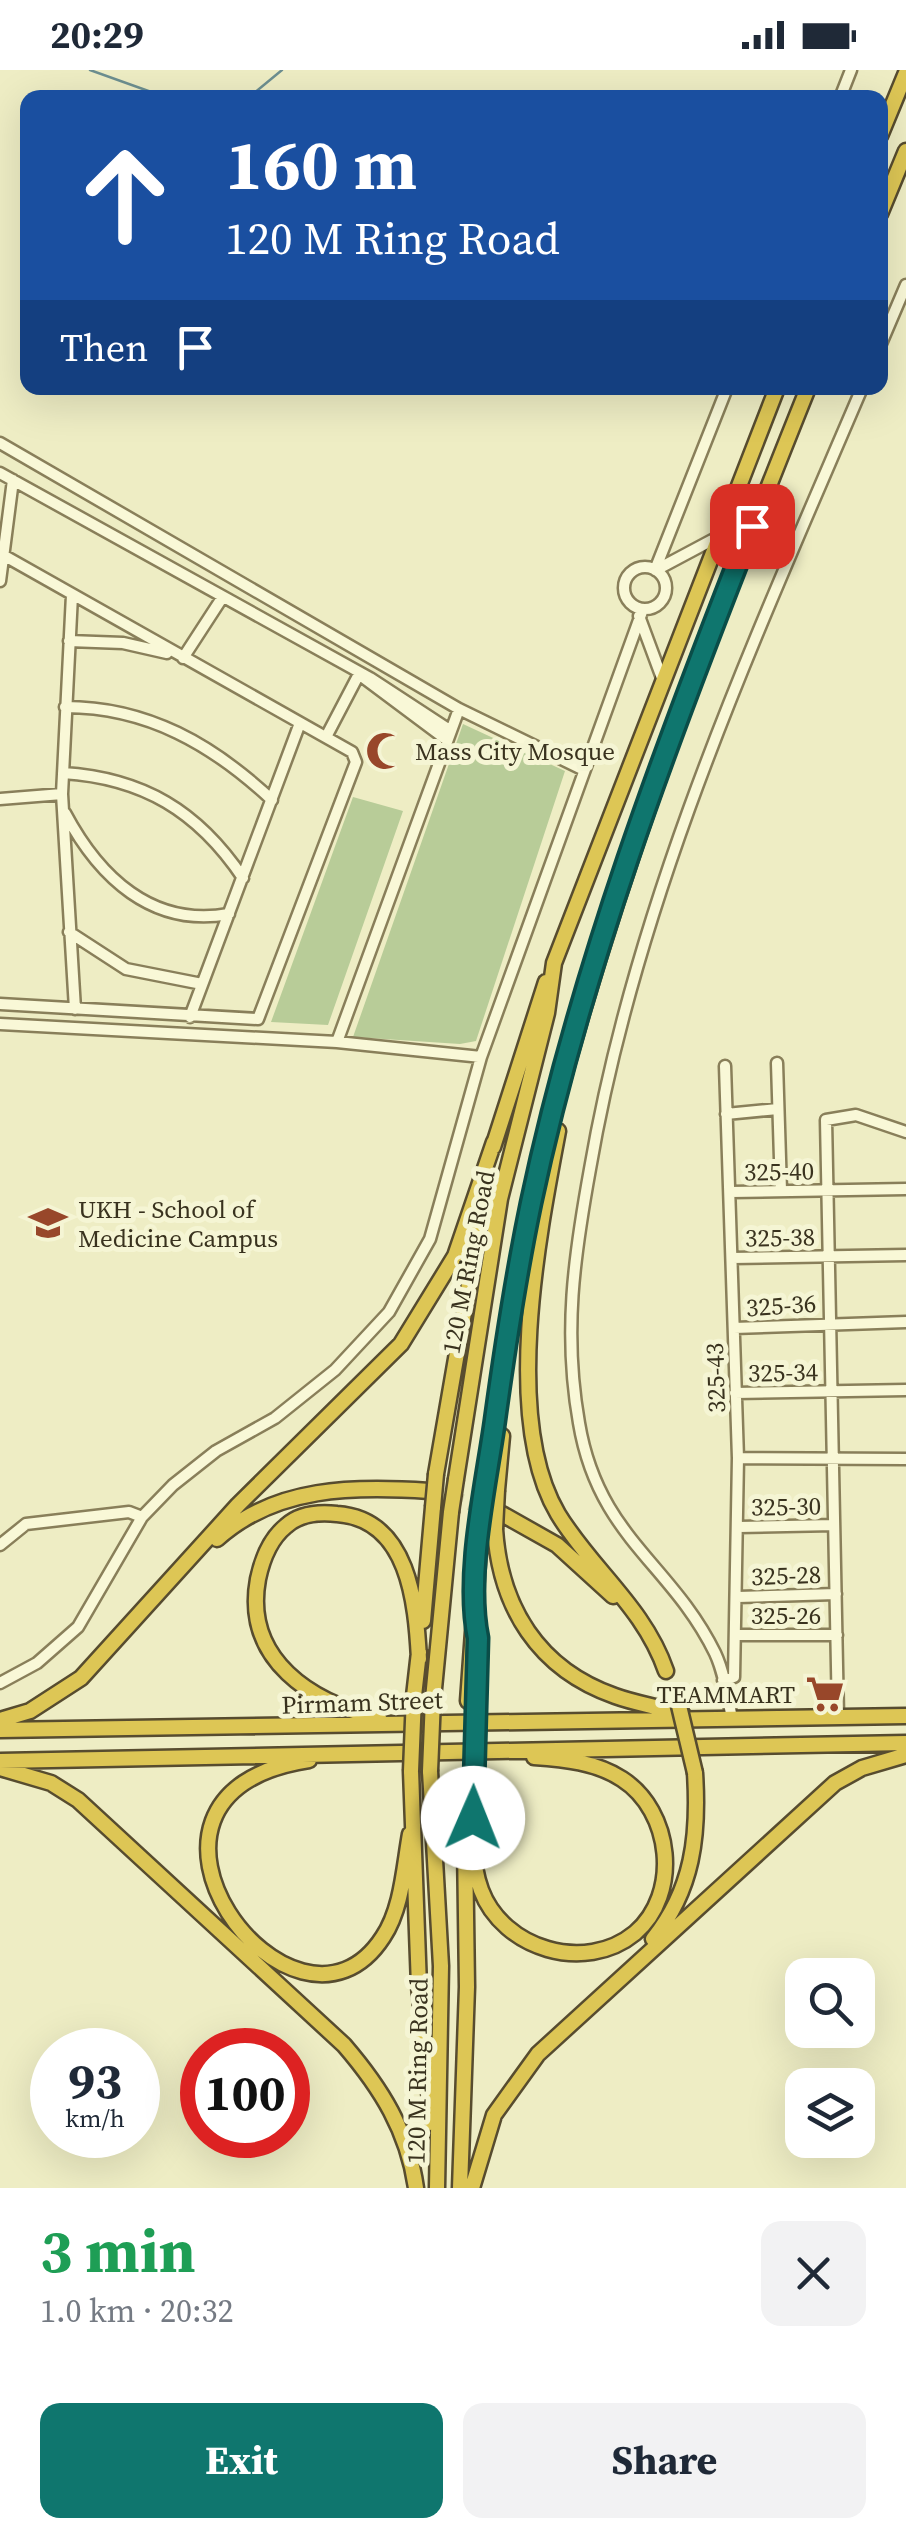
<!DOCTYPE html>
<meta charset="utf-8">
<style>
:root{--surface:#fff;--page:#f2f2f3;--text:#1f2937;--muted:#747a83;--accent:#0f766e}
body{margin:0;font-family:"Source Serif 4",serif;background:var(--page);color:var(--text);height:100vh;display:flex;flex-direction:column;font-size:38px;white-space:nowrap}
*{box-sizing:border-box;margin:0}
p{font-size:32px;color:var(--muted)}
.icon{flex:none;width:55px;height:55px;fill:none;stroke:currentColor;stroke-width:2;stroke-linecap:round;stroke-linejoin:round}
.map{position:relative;height:2118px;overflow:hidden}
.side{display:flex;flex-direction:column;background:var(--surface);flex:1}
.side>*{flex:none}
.guide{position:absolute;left:20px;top:20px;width:868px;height:305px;border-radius:20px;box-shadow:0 10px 40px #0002;background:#1a4fa0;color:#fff;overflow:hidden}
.fabs{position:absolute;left:785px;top:1888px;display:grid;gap:20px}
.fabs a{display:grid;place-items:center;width:90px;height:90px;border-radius:20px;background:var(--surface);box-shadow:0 10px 40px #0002;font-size:50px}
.speed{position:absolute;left:30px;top:1958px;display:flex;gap:20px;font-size:50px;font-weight:700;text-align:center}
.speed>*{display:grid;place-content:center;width:130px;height:130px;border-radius:50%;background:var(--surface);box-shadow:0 10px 40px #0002;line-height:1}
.speed small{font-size:25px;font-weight:400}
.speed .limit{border:15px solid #d22;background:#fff;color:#111}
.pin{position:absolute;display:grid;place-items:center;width:85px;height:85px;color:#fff;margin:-42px;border-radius:20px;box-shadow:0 5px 15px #0006}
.me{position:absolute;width:110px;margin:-55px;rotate:1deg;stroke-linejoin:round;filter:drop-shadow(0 0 8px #0008)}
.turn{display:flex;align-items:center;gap:35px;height:210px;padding:0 40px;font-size:45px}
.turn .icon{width:130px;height:130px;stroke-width:2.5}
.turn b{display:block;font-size:70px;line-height:85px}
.then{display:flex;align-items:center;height:95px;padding:0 40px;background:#0003;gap:20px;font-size:38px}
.round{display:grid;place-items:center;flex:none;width:105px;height:105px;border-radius:20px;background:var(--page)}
.overview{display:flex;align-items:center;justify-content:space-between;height:170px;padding:0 40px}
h1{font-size:60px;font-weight:700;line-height:75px;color:#1e9e55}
.primary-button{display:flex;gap:20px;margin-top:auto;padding:20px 40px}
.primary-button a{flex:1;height:115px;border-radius:20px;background:var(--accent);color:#fff;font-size:40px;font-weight:700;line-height:115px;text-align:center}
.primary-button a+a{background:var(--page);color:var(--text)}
.status{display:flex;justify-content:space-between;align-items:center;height:70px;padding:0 50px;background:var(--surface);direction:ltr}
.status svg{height:28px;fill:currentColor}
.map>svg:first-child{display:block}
.green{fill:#b8cc98}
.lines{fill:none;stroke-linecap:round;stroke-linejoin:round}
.stream{stroke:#6d8f90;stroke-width:2.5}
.highway-tunnel{stroke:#cac8a3;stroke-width:14;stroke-dasharray:14 7;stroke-linecap:butt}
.minor-casing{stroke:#897f5a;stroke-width:15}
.highway-casing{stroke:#574c2f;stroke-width:19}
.minor{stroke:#f9f8d7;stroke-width:10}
.highway{stroke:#ddc655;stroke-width:14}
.highway-bridge-casing{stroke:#574c2f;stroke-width:19;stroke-linecap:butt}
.highway-bridge{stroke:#ddc655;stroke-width:14}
.route-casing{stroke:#0a4d48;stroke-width:25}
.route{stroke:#0f766e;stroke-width:18}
.labels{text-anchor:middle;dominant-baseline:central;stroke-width:10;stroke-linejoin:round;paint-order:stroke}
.poi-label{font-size:25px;fill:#39321e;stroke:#f5f5d4;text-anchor:start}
.street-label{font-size:25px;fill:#39321e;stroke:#f5f5d4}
</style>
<div class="status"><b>20:29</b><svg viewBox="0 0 49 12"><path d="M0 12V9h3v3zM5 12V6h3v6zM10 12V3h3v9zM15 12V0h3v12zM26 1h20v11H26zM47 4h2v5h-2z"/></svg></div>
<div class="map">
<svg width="906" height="2118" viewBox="0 0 906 2118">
<rect width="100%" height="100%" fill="#eeedc4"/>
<path class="green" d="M463,654L565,701L476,971L460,974L353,967Z
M353,727L403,741L328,955L271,952Z"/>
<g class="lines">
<path class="stream" d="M90,0L168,28
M248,28L282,0"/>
<path class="highway-tunnel" d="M429,1421L492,1440"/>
<g class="minor-casing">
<path id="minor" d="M840,28L851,0
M880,276L906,215
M0,373L459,639L582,699
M0,403L370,608L451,661
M624 518a21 21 0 1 1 42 0a21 21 0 1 1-42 0Z
M655,500L727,318
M656,500L716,468
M0,511L13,410
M72,525L62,724L75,939
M639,546L662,608
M69,571L123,573L167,583
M183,588L222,528
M360,605L447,670
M65,637C148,637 213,675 272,730
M326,667L359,604
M63,703C143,708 198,741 243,808
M0,729L62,724
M65,743C99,807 152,858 229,844
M69,862L126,899L202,914
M0,934L258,949L356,692L352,682L3,485
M190,947L300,653
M0,954L337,972L481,987
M337,972L459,639
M777,993L781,1121
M726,1044L778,1039
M731,1122L906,1119
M732,1188L906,1185
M734,1258L906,1252
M735,1323L906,1320
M738,1388L906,1389
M739,1457L834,1455
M0,1475L26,1454L129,1442L142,1447
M738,1527L836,1524
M735,1565H837
M723,1610L734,1607L738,1388L725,996
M0,1613L37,1593L78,1557L142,1447L173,1415L216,1381L275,1348L335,1300L389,1242L430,1169L481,987L643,539
M838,1646L826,1050L856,1045L906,1062
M732,1649C728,1628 724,1602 715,1583C671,1493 598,1467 579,1353C563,1263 574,1187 590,1099C637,825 754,571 862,318"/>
</g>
<g class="highway-casing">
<path id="highway" d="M880,66L906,3
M880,144L906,81
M558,1061C538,1166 502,1350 558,1444C592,1500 644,1537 666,1601
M493,1077L546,912
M436,1404L483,1133
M456,1409L500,1129L547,943L554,893L777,318
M485,1417C499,1320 509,1222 533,1126C600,846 701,584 808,318
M497,1420L502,1366
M502,1444L557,1475L613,1526
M495,1459C500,1537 538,1599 615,1626C637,1634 661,1637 683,1645
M217,1469C276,1416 354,1416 429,1421
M423,1551L433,1437
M414,1626L419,1582
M433,1629L451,1442
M468,1631L481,1451
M379,1648C312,1633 243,1590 258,1509C262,1490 270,1469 286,1456C299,1444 319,1442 337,1444C409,1449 416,1533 419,1589
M0,1650L30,1641L81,1608L238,1435L401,1274L455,1186L494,1072
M0,1660L906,1646
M309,1690C83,1724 295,2003 383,1867C402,1839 404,1797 410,1764
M0,1691L906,1673
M0,1698L51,1713L78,1730L344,1975C381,2018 408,2061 416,2118
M411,1701L419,1916L432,2053
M430,1701L441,1896L437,2118
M474,1706C473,1742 468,1785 481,1820C503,1879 585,1904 635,1863C681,1824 672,1741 622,1709C596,1692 564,1689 534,1687
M653,1869C693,1819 699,1766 695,1703
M460,2118L467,1917L465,1774
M472,2118L494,2045L538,1984L835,1713L862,1698L906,1685"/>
</g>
<use href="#minor" class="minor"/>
<use href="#highway" class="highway"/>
<g class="highway-bridge-casing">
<path id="highway-bridge" d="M433,1437L436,1404
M451,1442L456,1409
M481,1451L485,1417
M495,1459L497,1420
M675,1619L695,1703
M411,1701L414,1626
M430,1701L433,1629
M474,1706L477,1631"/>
</g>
<use href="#highway-bridge" class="highway-bridge"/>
</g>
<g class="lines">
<g class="route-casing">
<path id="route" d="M473,1748L478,1568C465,1504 486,1415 495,1350C505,1277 516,1205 531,1133C580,901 665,677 752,456"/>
</g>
<use href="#route" class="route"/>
</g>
<defs>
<g id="mosque-bare" transform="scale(3)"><path d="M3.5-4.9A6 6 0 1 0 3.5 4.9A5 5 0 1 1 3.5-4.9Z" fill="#98472a" stroke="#f5f5d4" stroke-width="2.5" paint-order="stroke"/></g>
<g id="university-bare" transform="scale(3)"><path d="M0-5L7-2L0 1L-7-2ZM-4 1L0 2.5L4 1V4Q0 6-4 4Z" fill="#98472a" stroke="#f5f5d4" stroke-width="2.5" paint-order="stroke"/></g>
<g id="supermarket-bare" transform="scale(3)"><path d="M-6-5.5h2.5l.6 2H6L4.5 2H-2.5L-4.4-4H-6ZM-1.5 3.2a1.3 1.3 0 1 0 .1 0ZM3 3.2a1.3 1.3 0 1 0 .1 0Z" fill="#98472a" stroke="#f5f5d4" stroke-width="2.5" paint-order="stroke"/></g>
</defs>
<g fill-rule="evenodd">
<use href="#mosque-bare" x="385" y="681"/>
<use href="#university-bare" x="48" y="1153"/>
<use href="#supermarket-bare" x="825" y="1624"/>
</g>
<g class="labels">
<g class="poi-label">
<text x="415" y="681">Mass City Mosque</text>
<text x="78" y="1139">UKH - School of<tspan x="78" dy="29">Medicine Campus</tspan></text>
<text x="795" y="1624" text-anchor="end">TEAMMART</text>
</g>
<g class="street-label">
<text transform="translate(779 1101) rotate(-1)">325-40</text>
<text transform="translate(780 1167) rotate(-1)">325-38</text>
<text transform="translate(468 1192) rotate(-79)">120 M Ring Road</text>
<text transform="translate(781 1235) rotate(-4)">325-36</text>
<text transform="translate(783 1302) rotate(-1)">325-34</text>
<text transform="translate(715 1308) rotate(-92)">325-43</text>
<text transform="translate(786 1436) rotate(-1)">325-30</text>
<text transform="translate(786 1505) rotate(-2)">325-28</text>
<text x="786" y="1545">325-26</text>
<text transform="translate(362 1632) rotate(-2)">Pirmam Street</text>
<text transform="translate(417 2001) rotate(-89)">120 M Ring Road</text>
</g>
</g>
</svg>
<div class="fabs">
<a><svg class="icon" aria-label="search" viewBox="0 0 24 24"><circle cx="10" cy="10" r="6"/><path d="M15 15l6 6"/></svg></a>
<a><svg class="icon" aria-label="layers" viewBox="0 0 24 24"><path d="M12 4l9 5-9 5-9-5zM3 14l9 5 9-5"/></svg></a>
</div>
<div class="speed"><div>93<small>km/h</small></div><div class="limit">100</div></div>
<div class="pin" style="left:752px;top:456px;background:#d93025"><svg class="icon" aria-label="arrive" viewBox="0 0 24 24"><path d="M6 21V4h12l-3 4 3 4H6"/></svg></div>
<svg class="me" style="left:473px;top:1748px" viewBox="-20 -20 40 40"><circle r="19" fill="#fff"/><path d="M0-13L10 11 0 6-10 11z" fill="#0f766e"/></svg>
<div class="guide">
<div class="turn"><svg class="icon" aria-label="ahead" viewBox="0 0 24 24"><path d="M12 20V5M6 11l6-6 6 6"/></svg><div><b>160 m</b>120 M Ring Road</div></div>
<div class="then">Then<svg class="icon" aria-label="arrive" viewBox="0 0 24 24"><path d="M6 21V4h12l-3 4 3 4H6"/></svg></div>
</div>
</div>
<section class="side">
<div class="overview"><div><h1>3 min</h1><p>1.0 km · 20:32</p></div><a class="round"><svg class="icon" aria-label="close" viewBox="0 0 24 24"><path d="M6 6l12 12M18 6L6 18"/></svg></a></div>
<div class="primary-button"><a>Exit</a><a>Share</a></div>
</section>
